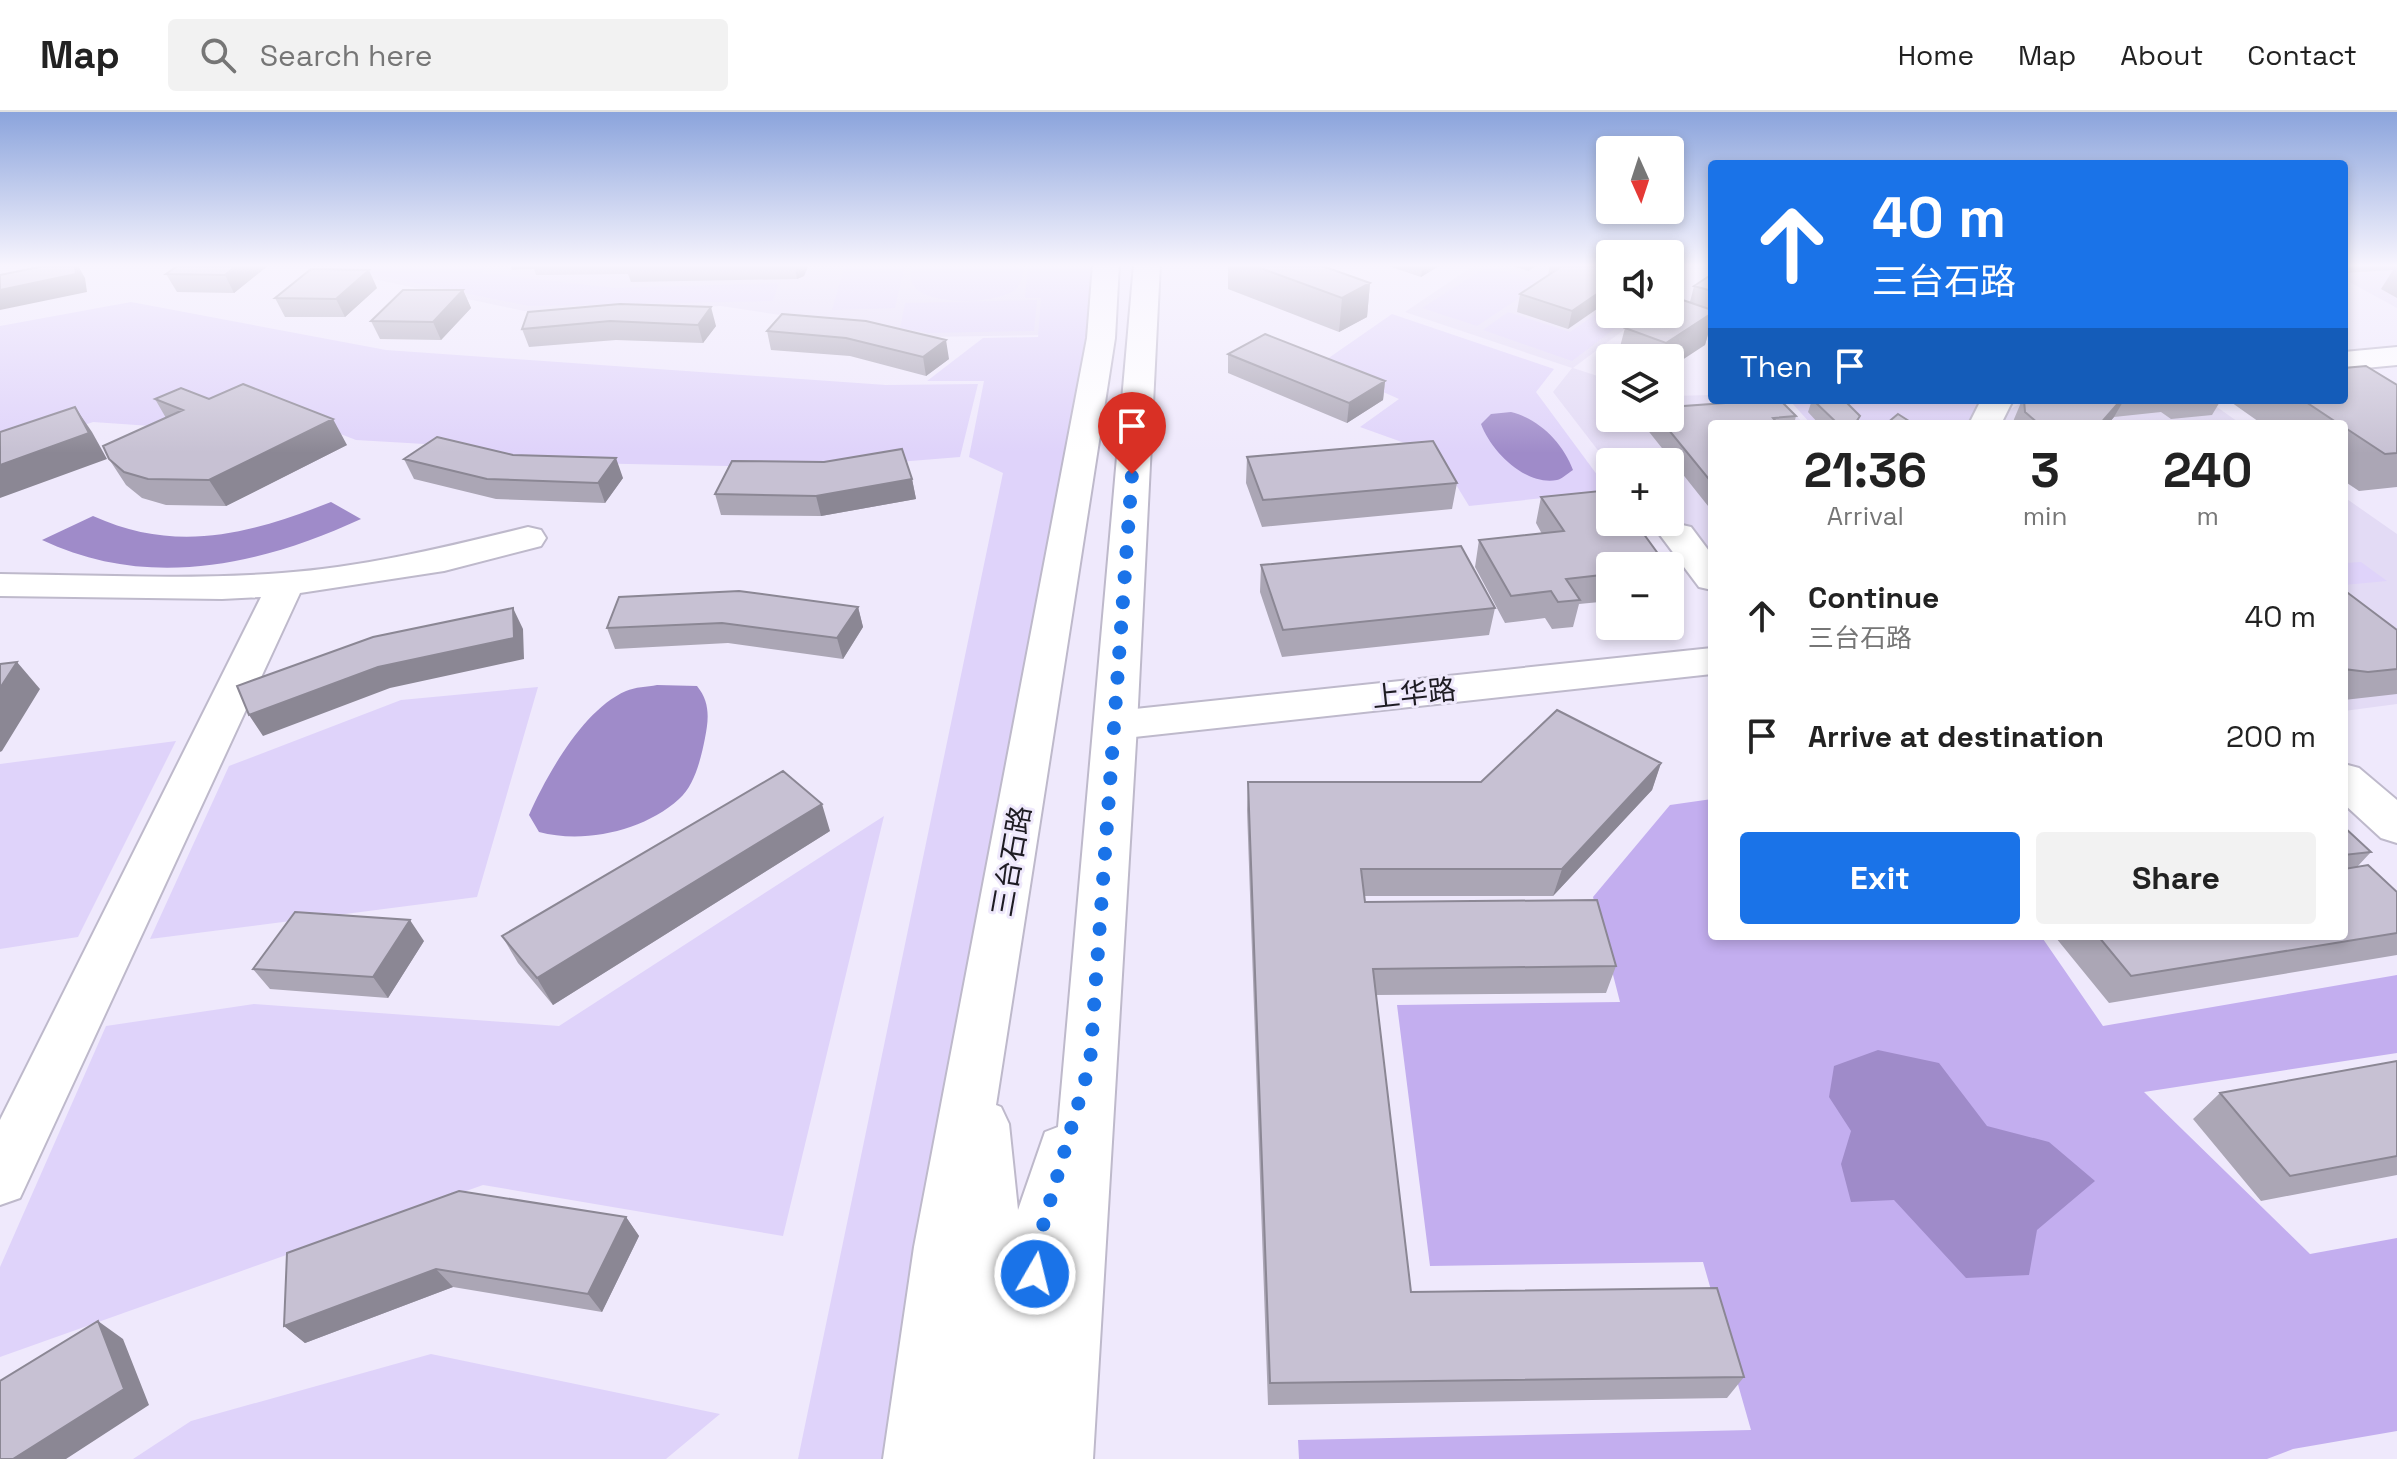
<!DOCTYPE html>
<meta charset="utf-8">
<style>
:root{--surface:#fff;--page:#f2f2f2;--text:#222;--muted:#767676;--line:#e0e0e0;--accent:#1a73e8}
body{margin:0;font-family:"Space Grotesk","Noto Sans SC",sans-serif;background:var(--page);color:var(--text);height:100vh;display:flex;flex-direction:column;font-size:30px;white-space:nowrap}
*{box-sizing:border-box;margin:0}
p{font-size:26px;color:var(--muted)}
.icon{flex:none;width:44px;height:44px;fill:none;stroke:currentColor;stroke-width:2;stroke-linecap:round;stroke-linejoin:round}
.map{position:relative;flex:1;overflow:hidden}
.panel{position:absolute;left:1708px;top:308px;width:640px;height:520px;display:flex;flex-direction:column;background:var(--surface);border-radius:8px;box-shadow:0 4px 12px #0003}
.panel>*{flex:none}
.guide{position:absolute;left:1708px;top:48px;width:640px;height:244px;border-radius:8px;box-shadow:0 4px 12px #0003;background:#1a73e8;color:#fff;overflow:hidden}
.needle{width:52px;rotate:177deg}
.buttons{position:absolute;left:1596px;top:24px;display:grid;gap:16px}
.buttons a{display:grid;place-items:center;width:88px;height:88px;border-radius:8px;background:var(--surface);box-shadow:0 4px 12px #0003;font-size:40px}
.pin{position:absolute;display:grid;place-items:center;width:68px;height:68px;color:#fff;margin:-82px -34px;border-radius:50% 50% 50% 0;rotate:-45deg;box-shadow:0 0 8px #0007}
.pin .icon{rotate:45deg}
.me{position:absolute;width:88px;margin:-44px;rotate:8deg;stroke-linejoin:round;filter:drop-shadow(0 0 6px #0008)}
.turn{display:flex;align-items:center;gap:28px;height:168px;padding:0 32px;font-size:36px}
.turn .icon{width:104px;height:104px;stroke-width:2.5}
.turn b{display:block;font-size:56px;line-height:68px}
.then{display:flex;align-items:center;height:76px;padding:0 32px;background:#0003;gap:16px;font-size:30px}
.eta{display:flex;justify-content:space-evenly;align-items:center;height:136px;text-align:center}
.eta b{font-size:48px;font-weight:600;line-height:56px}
.primary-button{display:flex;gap:16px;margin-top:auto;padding:16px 32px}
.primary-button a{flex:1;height:92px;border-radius:8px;background:var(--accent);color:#fff;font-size:32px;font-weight:600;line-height:92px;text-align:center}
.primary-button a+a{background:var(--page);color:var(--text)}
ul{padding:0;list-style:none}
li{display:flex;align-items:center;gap:24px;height:120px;padding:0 32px}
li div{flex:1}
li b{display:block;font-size:30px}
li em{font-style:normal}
header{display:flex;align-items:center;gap:48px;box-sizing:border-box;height:112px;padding:0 40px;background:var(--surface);border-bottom:2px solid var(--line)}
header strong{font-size:38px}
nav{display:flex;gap:44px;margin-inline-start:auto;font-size:28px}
.search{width:560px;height:72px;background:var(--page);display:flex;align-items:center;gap:20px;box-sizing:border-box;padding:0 28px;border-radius:8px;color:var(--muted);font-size:30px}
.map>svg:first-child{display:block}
.built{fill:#e3dbf5}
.green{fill:#dfd3fa}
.forest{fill:#c3aeef}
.water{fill:#9f8bc9}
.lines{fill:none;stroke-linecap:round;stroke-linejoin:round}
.minor-casing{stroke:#beb9cb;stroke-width:4}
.major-casing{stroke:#beb9cb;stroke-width:4}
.minor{fill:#fff;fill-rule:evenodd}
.major{fill:#fff;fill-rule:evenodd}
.wall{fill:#aba6b5}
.shaded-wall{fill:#8b8794}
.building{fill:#c7c1d3;stroke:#8b8794;stroke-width:2}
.route{stroke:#1a73e8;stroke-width:14;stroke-dasharray:0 25.2}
.labels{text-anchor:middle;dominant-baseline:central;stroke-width:6;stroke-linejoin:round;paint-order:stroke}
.street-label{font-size:28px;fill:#1e1c23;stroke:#efe9fc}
</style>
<header>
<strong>Map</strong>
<div class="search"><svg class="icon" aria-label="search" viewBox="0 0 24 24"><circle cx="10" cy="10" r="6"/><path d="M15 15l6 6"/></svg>Search here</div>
<nav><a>Home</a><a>Map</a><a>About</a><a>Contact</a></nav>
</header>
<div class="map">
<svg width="2397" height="1347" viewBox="0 0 2397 1347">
<rect width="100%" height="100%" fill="#efe9fc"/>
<path class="built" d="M303,152H1050L1046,223L925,225L721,194L524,199Z
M1476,152H1610V202H1645L1573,256L1610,268V306H1670V284L1712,283V288H1782L1804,312H1712V435L1675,439L1653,410H1670V350H1610V354L1553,280L1572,256L1405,200Z
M2344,152H2397V196L2344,167Z
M2026,288H2207L2241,312H2004V301Z
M2344,385L2397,422V592L2344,599Z"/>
<path class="green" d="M321,152H487L481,161L615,176L779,171L773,189L529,194Z
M845,152H905L895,196L832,198Z
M913,152H1024C1023,161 1023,169 1017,176C1001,193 922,195 912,171C909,164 912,159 913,152Z
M1028,152H1106L913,1347H798L1003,361L969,345L984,269H927L983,226L1038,225L1041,186H1025Z
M1488,154L1542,171L1477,214L1422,196Z
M1037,188L1034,219L928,221L900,216L905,191Z
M131,190L386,238L886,273L978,272L960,345L824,356L530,350L459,334L356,328L229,279L151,314L93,310L0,342V214Z
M1610,192V202H1634L1572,249L1483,218L1508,200L1570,220Z
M1392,202L1554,257L1536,280L1609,379L1469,394L1438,343L1360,315L1399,287L1320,252Z
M1827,288H1987L1975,312H1811L1792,291Z
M2361,450L2387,469L2344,473V451Z
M538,575L477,785L150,827L229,654L401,588Z
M176,629L78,825L0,837V652Z
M884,704L783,1124L483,1073L0,1245V1155L106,914L254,892L559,914Z
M431,1242L720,1302L666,1347H133L191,1309Z"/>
<path class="forest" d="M1712,687V824H2041L2103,914L2397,863V941L2144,980L2310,1142L2397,1126V1319L2293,1337L2267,1347H1299L1298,1328L1751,1318L1703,1150L1430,1154L1397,893L1620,890L1593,785L1670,693Z"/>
<path class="water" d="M1511,300C1539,307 1563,331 1573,358C1568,361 1562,367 1557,368C1525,374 1491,339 1481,312L1491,302Z
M331,390L361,407C259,454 147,478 42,428L93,404C177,442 250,422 331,390Z
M657,573L697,574C710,590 709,606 705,626C701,646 695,673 679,687C644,719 584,732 539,720L529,703C547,662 584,597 626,579C635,575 647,575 657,573Z
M1878,938L1939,951L1987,1014L2049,1030L2095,1069L2037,1118L2029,1163L1966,1166L1894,1088L1851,1090L1841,1052L1851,1019L1829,985L1834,954Z"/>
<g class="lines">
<g class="minor-casing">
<path id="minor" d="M2397,235V253L2344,258V240Z
M1981,288H2013L2001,312H1969Z
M1678,412L1691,415L1712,443V478L1699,475L1660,423L1665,415Z
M528,415L541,418L546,426L541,434L444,459L300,481L20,1086L0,1093V1008L261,485L222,487L0,484V462C94,463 188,468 282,461C365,455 447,435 528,415Z
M1712,536V562L1116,627L1101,623L1095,613L1101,603L1116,599Z
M2344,652L2359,656L2397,688V731L2381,726L2344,692Z"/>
</g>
<g class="major-casing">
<path id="major" d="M1093,152H1119L1115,226L996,993L1001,995L1009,1012L1018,1098L1045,1020L1058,1015L1134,152H1160L1137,613L1093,1347H883L914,1135L1087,226Z"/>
</g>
<use href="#minor" class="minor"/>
<use href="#major" class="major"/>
</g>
<path class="wall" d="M270,152L234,181L177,180L166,162Z
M510,152H809L804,164L797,167L631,170L628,162L536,163L534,157L512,158Z
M1228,152H1317L1370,171L1367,205L1339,220L1228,177Z
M1382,152H1442L1421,165Z
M1506,152H1538L1528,159Z
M1550,152H1610L1568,217L1517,200L1520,182L1548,164Z
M2344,152H2397V186L2381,177L2393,158L2344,161Z
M1712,162V216L1710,215L1705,233L1670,246H1617L1625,216L1690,190L1694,174Z
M377,176L345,205H285L275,186Z
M463,178L471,196L441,228L380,227L371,209Z
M528,200L716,214L703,231L616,228L529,235L522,217Z
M782,202L949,247L926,264L850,244L771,238L767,219Z
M1228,242L1385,269L1383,288L1347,311L1228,261Z
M2397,273V375L2359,379L2344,369V312H2262L2228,288H2344Z
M155,287H209L347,333L226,394L166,393L142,386L126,373L109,347L166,306Z
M1812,288H1844L1860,304L1857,312H1819L1808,300Z
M2022,288H2221L2212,303L2171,307L2161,300L2114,305L2108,312H2012Z
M1796,304L1794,312H1712V399L1646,316L1649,306Z
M1247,345L1457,371L1452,397L1262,415L1246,371Z
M404,347L623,366L605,391L496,387L414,367Z
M912,367L916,387L821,404L721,403L715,382Z
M1541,385L1610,454V489L1579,492L1573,515L1552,517L1545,506L1505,511L1475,455L1479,428L1542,422L1536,411Z
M1261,453L1495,496L1489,523L1282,545L1260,480Z
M2344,478L2397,518V582L2344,588Z
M858,495L863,515L843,547L728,531L615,537L607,516Z
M1661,651L1652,678L1553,784H1365V790L1616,854L1606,881L1376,883L1411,1180L1744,1265L1727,1286L1268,1293L1247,698L1248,670H1481Z
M2344,715L2371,740L2357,755L2397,780V843L2109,891L2056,826L2057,824H2344Z
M830,719L553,893L518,851L502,824Z
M424,829L388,886L270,877L253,857Z
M2397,949V1063L2261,1089L2193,1007L2220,981Z
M626,1105L639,1124L602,1200L453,1175L305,1231L284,1214L287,1141Z"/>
<path class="shaded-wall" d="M75,152H77L85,166L87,180L0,198V178Z
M238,152H270L234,181L225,163Z
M794,152H809L804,164L797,167Z
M1423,152H1442L1421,165Z
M1529,152H1538L1528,159Z
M369,158L377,176L345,205L336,187Z
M1370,171L1367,205L1339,220L1342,186Z
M1610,173V188L1568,217L1572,199Z
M463,178L471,196L441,228L433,210Z
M711,195L716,214L703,231L698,213Z
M1712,201V208L1705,233L1670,256V246H1662L1666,231Z
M946,228L949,247L926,264L923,245Z
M1385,269L1383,288L1347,311L1349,291Z
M2121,288H2124L2114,305L2108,312H2100Z
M75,295L92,320L107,347L0,386V353Z
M333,307L347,333L226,394L209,368Z
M616,346L623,366L605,391L598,371Z
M912,367L916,387L821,404L816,384Z
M858,495L863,515L843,547L837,526Z
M513,496L523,517L524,547L390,576L263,624L249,603Z
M17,550L40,577L2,639L0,640V576Z
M1661,651L1652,678L1553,784L1562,757Z
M822,692L830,719L553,893L537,866Z
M410,808L424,829L388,886L373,865Z
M626,1105L639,1124L602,1200L588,1182Z
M436,1157L453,1175L305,1231L284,1214Z
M98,1209L123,1227L149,1293L66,1347H13Z"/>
<path class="building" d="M53,152H75L76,162L0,178V163Z
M180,152H238L225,163L166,162Z
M1249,152H1317L1370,171L1342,186Z
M1555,152H1610V173L1572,199L1520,182L1562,154Z
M311,157L369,158L336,187L275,186Z
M1712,162V179L1694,174Z
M403,178H463L433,210L371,209Z
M1674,185L1712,198V201L1666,231L1625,216L1647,202H1670V188Z
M620,192L711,195L698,213L610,209L522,217L528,200Z
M782,202L866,209L946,228L923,245L846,226L767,219Z
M1265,222L1385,269L1349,291L1228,242Z
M2366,254L2397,273V341L2385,342L2344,315V312H2339L2303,288H2344V256Z
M243,272L333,307L209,368L148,367L124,360L109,347L103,334L183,298L155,287L181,276L209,287Z
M1767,288H1780L1796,304L1773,306L1778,312H1712V371L1659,306H1670V295Z
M1813,288H1844L1860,304L1856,310L1837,311Z
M2024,288H2121L2100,312H2039L2025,300Z
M75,295L89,321L0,353V320Z
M1898,302L1912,311L1913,312H1886Z
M437,325L513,343L616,346L598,371L487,367L404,347Z
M1433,329L1457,371L1263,388L1247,345Z
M902,337L912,367L816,384L715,382L732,349L824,350Z
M1610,378V410H1635L1667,454H1610V462L1566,467L1580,488L1558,490L1551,479L1511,484L1479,428L1564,419L1541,385Z
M1461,434L1495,496L1283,518L1261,453Z
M2344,478L2397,518V557L2368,560L2344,557Z
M739,479L858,495L837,526L722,511L607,516L619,485Z
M513,496L514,526L378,555L249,603L237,574L373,525Z
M17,550L0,576V552Z
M1557,598L1661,651L1562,757H1361L1365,790L1597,788L1616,854L1373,857L1411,1180L1717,1176L1744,1265L1270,1271L1248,670H1481Z
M783,659L822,692L537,866L502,824Z
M2344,715L2371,740L2344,743Z
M2368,753L2397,780V821L2131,864L2098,824H2344V757Z
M295,800L410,808L373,865L253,857Z
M2397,949V1044L2290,1064L2220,981Z
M459,1079L626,1105L588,1182L436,1157L284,1214L287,1141Z
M98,1209L124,1277L13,1347H0V1269Z"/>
<linearGradient id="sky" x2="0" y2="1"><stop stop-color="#8ba4dc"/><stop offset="0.45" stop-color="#f8f5fe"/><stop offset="1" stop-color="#f8f5fe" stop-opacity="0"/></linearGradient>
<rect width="2397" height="341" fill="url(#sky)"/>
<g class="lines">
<path class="route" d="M1035,1162L1038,1131L1090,951L1132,362"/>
</g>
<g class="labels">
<g class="street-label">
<text transform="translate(1414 581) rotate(-6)">上华路</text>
<text transform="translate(1011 749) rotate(-80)">三台石路</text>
</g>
</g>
</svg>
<div class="buttons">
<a><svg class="needle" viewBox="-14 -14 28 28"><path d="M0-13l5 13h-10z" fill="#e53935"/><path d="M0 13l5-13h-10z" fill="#767676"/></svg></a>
<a><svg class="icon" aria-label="sound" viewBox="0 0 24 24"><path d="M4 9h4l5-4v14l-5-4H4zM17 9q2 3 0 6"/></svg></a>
<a><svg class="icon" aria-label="layers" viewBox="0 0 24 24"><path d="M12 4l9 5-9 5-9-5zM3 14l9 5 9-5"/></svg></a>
<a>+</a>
<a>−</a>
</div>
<div class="pin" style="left:1132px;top:362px;background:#d93025"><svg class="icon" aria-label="arrive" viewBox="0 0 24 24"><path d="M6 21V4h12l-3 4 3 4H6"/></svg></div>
<svg class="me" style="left:1035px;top:1162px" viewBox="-20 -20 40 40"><circle r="17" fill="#1a73e8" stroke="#fff" stroke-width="3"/><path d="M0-11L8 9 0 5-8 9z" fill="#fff"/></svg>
<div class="guide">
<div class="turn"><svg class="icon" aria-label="ahead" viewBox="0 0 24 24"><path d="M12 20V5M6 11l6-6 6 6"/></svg><div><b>40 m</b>三台石路</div></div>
<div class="then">Then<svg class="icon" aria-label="arrive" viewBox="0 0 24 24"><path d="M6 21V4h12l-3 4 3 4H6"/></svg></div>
</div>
<section class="panel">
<div class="eta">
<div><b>21:36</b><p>Arrival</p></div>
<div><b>3</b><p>min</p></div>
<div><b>240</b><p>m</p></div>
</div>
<ul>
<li><svg class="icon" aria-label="ahead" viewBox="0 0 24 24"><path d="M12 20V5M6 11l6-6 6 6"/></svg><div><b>Continue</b><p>三台石路</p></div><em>40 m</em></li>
<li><svg class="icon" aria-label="arrive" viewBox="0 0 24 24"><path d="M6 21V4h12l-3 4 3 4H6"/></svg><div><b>Arrive at destination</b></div><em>200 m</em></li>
</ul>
<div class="primary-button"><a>Exit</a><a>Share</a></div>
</section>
</div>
